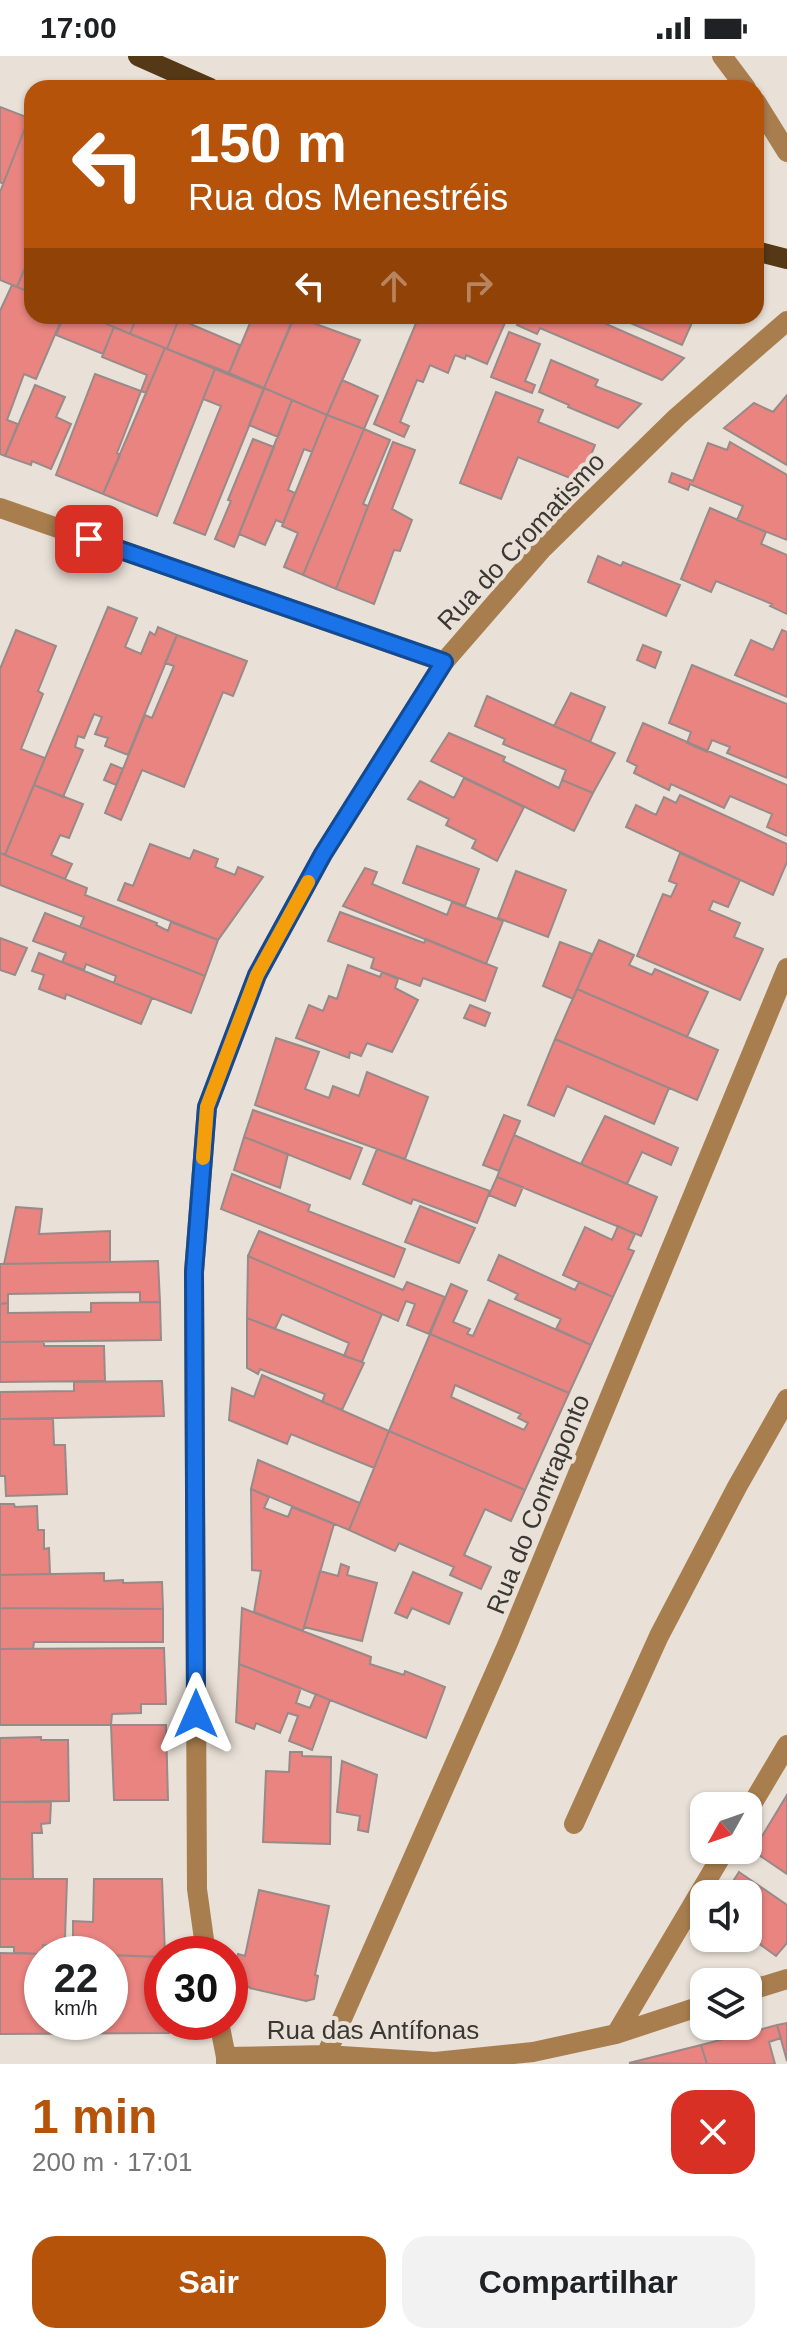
<!DOCTYPE html>
<html lang="pt">
<meta charset="utf-8">
<style>
:root{--surface:#fff;--page:#f2f2f2;--text:#202124;--muted:#757577;--accent:#b45309}
body{margin:0;font-family:Arial,sans-serif;background:var(--page);color:var(--text);height:100vh;display:flex;flex-direction:column;font-size:30px;white-space:nowrap}
*{box-sizing:border-box;margin:0}
p{font-size:26px;color:var(--muted)}
.icon{flex:none;width:44px;height:44px;fill:none;stroke:currentColor;stroke-width:2;stroke-linecap:round;stroke-linejoin:round}
.map{position:relative;height:2008px;overflow:hidden}
.panel{display:flex;flex-direction:column;background:var(--surface);flex:1}
.panel>*{flex:none}
.top-card{position:absolute;left:24px;top:24px;width:740px;height:244px;border-radius:24px;box-shadow:0 2px 6px #0004;background:#b45309;color:#fff;overflow:hidden}
.needle{width:52px;rotate:230deg}
.controls{position:absolute;left:690px;top:1736px;display:grid;gap:16px}
.controls a{display:grid;place-items:center;width:72px;height:72px;border-radius:16px;background:var(--surface);box-shadow:0 2px 6px #0004;font-size:40px}
.speed{position:absolute;left:24px;top:1880px;display:flex;gap:16px;font-size:40px;font-weight:700;text-align:center}
.speed>*{display:grid;place-content:center;width:104px;height:104px;border-radius:50%;background:var(--surface);box-shadow:0 2px 6px #0004;line-height:1}
.speed small{font-size:20px;font-weight:400}
.speed .limit{border:12px solid #d22;background:#fff;color:#111}
.pin{position:absolute;display:grid;place-items:center;width:68px;height:68px;color:#fff;margin:-34px;border-radius:16px;box-shadow:0 4px 12px #0006}
.me{position:absolute;width:88px;margin:-44px;rotate:0deg;stroke-linejoin:round;filter:drop-shadow(0 0 6px #0008)}
.turn{display:flex;align-items:center;gap:28px;height:168px;padding:0 32px;font-size:36px}
.turn .icon{width:104px;height:104px;stroke-width:2.5}
.turn b{display:block;font-size:56px;line-height:68px}
.lanes{display:flex;align-items:center;height:76px;padding:0 32px;background:#0003;justify-content:center;gap:40px;direction:ltr}
.lanes .off{opacity:.35}
.round{display:grid;place-items:center;flex:none;width:84px;height:84px;border-radius:24px;background:var(--page)}
.head{display:flex;align-items:center;justify-content:space-between;height:136px;padding:0 32px}
h1{font-size:48px;font-weight:700;line-height:60px;color:var(--accent)}
.cta{display:flex;gap:16px;margin-top:auto;padding:16px 32px}
.cta a{flex:1;height:92px;border-radius:24px;background:var(--accent);color:#fff;font-size:32px;font-weight:700;line-height:92px;text-align:center}
.cta a+a{background:var(--page);color:var(--text)}
.status{display:flex;justify-content:space-between;align-items:center;height:56px;padding:0 40px;background:var(--surface);direction:ltr}
.status svg{height:22px;fill:currentColor}
.map>svg:first-child{display:block}
.building{fill:#e98480;stroke:#988a89;stroke-width:2;fill-rule:evenodd}
.lines{fill:none;stroke-linecap:round;stroke-linejoin:round}
.minor{stroke:#a97e4f;stroke-width:20}
.major{stroke:#553816;stroke-width:20}
.route-casing{stroke:#114b97;stroke-width:20}
.route{stroke:#1a73e8;stroke-width:14}
.slow{stroke:#f59e0b;stroke-width:14}
.labels{text-anchor:middle;dominant-baseline:central;stroke-width:8;stroke-linejoin:round;paint-order:stroke}
.street-label{font-size:26px;fill:#3b3834;stroke:#e9e1d7}
</style>
<div class="status"><b>17:00</b><svg viewBox="0 0 49 12"><path d="M0 12V9h3v3zM5 12V6h3v6zM10 12V3h3v9zM15 12V0h3v12zM26 1h20v11H26zM47 4h2v5h-2z"/></svg></div>
<div class="map">
<svg width="787" height="2008" viewBox="0 0 787 2008">
<rect width="100%" height="100%" fill="#e9e1d7"/>
<path class="building" d="M0,51L29,62L3,128L0,126Z
M29,62L32,63V195L17,231L0,224V136Z
M32,195V237L17,231Z
M12,229L32,237V260H63L36,323L24,318L7,364L18,368L5,400L0,398V255Z
M64,260H88L114,271L103,298L56,279Z
M88,260H137L130,278Z
M137,260H180L167,293L130,278Z
M180,260H191L188,267L240,289L229,317L167,293Z
M253,260H295L264,332L229,317Z
M294,260L360,284L327,359L264,332Z
M419,260H508L487,308L466,299L465,303L455,299L448,317L430,309L423,326L417,324L400,366L409,370L404,381L374,368Z
M521,260H588L684,302L662,324L540,272L537,278L517,269Z
M614,260H695L682,289Z
M114,271L165,292L146,337L141,335L147,319L102,301Z
M509,276L540,288L525,325L535,329L532,337L491,321Z
M165,292L215,313L157,460L103,438Z
M551,304L598,324L595,330L641,348L618,372L568,351L569,349L539,336Z
M215,313L264,333L205,479L174,467L221,350L203,343Z
M95,318L141,335L117,397L120,399L103,438L56,419Z
M342,324L378,340L364,373L327,359Z
M35,329L65,341L56,361L71,368L51,413L32,405L31,409L5,400Z
M264,332L292,344L278,381L249,369Z
M496,336L543,354L538,366L595,389L580,426L518,401L501,443L460,427Z
M787,339V409L724,372L754,347L773,356Z
M292,344L327,359L312,396L304,393L288,434L295,437L283,467L276,464L265,489L239,478Z
M327,359L364,373L303,519L284,511L298,477L282,470Z
M364,373L390,384L363,448L368,450L336,533L303,519Z
M253,383L274,391L234,491L215,483L231,445L228,444Z
M393,386L415,394L392,453L412,464L400,495L394,494L374,548L336,533Z
M730,386L787,419V484L737,464L743,450L690,428L688,434L669,426L672,417L693,425L708,387L727,394Z
M710,452L766,476L761,488L787,499V558L770,550L772,548L716,525L711,536L681,523Z
M598,500L621,510L623,506L680,529L666,560L588,526Z
M108,551L137,562L125,591L141,598L150,576L155,579L158,571L177,579L128,699L105,690L108,682L95,678L102,661L94,658L84,682L78,680L75,691L83,694L63,741L34,729Z
M16,574L56,590L38,635L43,638L21,693L45,702L5,799L0,797V613Z
M782,574L787,576V641L735,619L751,584L773,594Z
M177,579L247,605L233,640L223,636L184,731L142,714L121,764L105,757L145,659L152,662L174,610L165,607Z
M643,589L661,596L655,612L637,604Z
M692,609L787,648V722L727,697L730,691L712,684L707,696L687,687L691,676L669,667Z
M571,637L605,651L590,686L554,670Z
M487,640L615,697L593,737L562,724L566,714L503,688L505,683L475,670Z
M643,667L787,729V780L767,771L772,758L730,740L724,752L671,728L669,734L634,717L637,710L627,705Z
M449,677L505,701L503,705L559,732L562,724L593,737L574,775L431,705Z
M111,708L123,713L116,729L104,724Z
M464,722L524,751L497,805L472,792L476,784L446,769L449,763L408,743L420,725L454,742Z
M34,729L83,748L69,782L60,779L51,799L72,808L65,823L5,799Z
M680,739L787,788V806L773,839L626,771L636,749L656,759L664,741L676,747Z
M150,788L190,803L194,794L218,803L215,811L235,819L238,811L263,821L218,884L118,844L125,827L133,830Z
M417,790L479,813L465,850L403,827Z
M0,797L87,832L85,839L157,867L156,869L168,875L171,866L218,884L205,920L80,871L84,861L0,829Z
M680,797L740,824L728,851L713,845L709,854L740,867L734,881L763,893L740,944L637,900L663,838L671,841L677,828L669,825Z
M365,812L377,816L372,828L447,859L452,846L503,865L486,908L343,850Z
M516,815L566,834L548,881L498,862Z
M340,856L424,887L426,883L497,912L485,945L423,922L420,930L371,912L374,902L328,885Z
M45,857L205,920L191,957L114,927L116,920L86,908L84,914L62,906L66,897L33,885Z
M0,882L27,892L15,919L0,914Z
M599,884L634,899L629,909L652,919L655,913L708,936L687,981L577,933Z
M560,886L592,898L573,943L543,930Z
M39,897L152,942L141,968L66,938L65,943L39,933L44,919L32,915Z
M348,909L380,921L382,916L398,923L395,932L418,944L392,996L367,987L361,1000L350,996L349,1002L296,982L309,949L323,955L329,940L337,943Z
M577,933L718,994L697,1044L555,983Z
M470,949L490,957L485,970L464,962Z
M276,982L319,996L305,1033L329,1042L333,1030L359,1040L367,1016L428,1041L405,1103L255,1049Z
M555,983L669,1032L654,1068L567,1030L554,1060L528,1049Z
M253,1054L362,1092L350,1123L244,1081Z
M504,1059L520,1065L499,1115L483,1109Z
M605,1060L678,1092L671,1109L642,1096L627,1128L581,1108Z
M514,1079L657,1141L641,1180L497,1121Z
M244,1081L288,1098L280,1132L234,1114Z
M377,1093L490,1135L477,1167L413,1143L411,1148L363,1128Z
M232,1118L310,1149L308,1155L405,1193L394,1221L221,1153Z
M497,1121L523,1131L515,1150L489,1139Z
M420,1150L475,1172L459,1207L405,1186Z
M16,1151L42,1153L39,1178L110,1175V1206L4,1208Z
M618,1170L635,1178L628,1193L634,1195L613,1241L563,1219L585,1171L612,1184Z
M259,1175L403,1234L407,1226L445,1241L429,1278L407,1269L415,1248L406,1245L398,1265L248,1200Z
M499,1199L575,1234L579,1226L613,1241L591,1289L556,1273L561,1263L515,1243L518,1238L488,1224Z
M248,1200L382,1258L362,1306L344,1300L349,1287L282,1258L275,1273L247,1262Z
M158,1205L160,1246H140V1236L8,1238V1247L0,1248V1208Z
M451,1228L467,1235L453,1266L470,1273L467,1278L473,1280L489,1244L591,1289L569,1337L430,1278Z
M160,1246L161,1284L0,1286V1248L8,1247V1257L91,1256V1247Z
M247,1262L364,1307L342,1354L322,1346L325,1338L260,1313L258,1318L247,1312Z
M430,1278L569,1337L525,1434L389,1375ZM455,1329L521,1358L518,1362L528,1367L524,1374L451,1341Z
M0,1286H44V1290H104L105,1325L0,1326Z
M262,1319L389,1375L374,1412L291,1378L287,1388L229,1364L232,1332L254,1341Z
M162,1325L164,1360L0,1363V1336L74,1335V1326Z
M0,1363H53L54,1389H65L67,1438L6,1440L5,1420H0Z
M389,1375L525,1434L511,1465L485,1453L464,1499L491,1511L481,1533L450,1519L454,1511L399,1487L395,1495L349,1474Z
M258,1404L360,1447L349,1474L251,1433Z
M251,1433L269,1441L264,1452L288,1461L292,1451L334,1468L303,1575L254,1556L261,1515L252,1514Z
M0,1448H14L15,1451L37,1450L38,1474H44V1493L49,1492L50,1518L0,1519Z
M341,1508L349,1511L347,1519L377,1527L362,1585L304,1571L320,1515L338,1520Z
M413,1516L462,1537L449,1568L412,1552L407,1562L395,1557Z
M104,1517V1525L123,1524V1527L162,1526L163,1553L0,1552V1519Z
M0,1552L163,1553V1586H34L33,1593H0Z
M242,1552L371,1601L370,1608L404,1619L405,1615L445,1631L426,1682L239,1608Z
M164,1592L166,1648H141V1657L112,1658L111,1669H0V1593Z
M239,1608L301,1632L296,1647L310,1652L316,1638L330,1644L312,1694L289,1685L298,1660L288,1657L280,1677L256,1667L254,1673L236,1666Z
M111,1669H166L168,1744H114Z
M41,1681V1684H68L69,1745L0,1746V1682Z
M290,1696H302V1700L331,1701L330,1788L263,1786L266,1715L289,1716Z
M342,1705L377,1719L368,1776L358,1774L360,1760L337,1756Z
M787,1739V1818L753,1795Z
M0,1746H51L50,1767L41,1768L42,1777H32L33,1823H0Z
M739,1816L787,1849V1887L776,1900L750,1881L757,1872L748,1865V1838H725Z
M0,1823H67L65,1882H73V1865L93,1866L94,1823H162L165,1898H162V1901L74,1898V1890L43,1889L42,1898L14,1897V1891H0Z
M259,1834L329,1850L315,1919L318,1920L314,1943L306,1945L250,1932L241,1925L234,1910L238,1898L245,1900Z
M0,1897L49,1898H42V1966H110V1899L162,1901V1966H168L169,1977L0,1978Z
M787,1967V2005L777,1969Z
M777,1969L781,1982L769,1986L775,2008H707L701,1989Z
M701,1989L707,2008L629,2007Z"/>
<g class="lines">
<path class="minor" d="M722,0L746,32
M756,46L787,96
M0,452L444,606
M748,1755L787,1689
M574,1768L659,1580L737,1431L787,1343
M206,1898L197,1833L194,1216L207,1051L257,919L323,798L444,606L543,492L677,361L787,265
M748,1935L787,1923
M219,1966L226,2001V2008
M616,1978L725,1794
M326,1999L508,1587L787,912
M226,2001L326,1999L435,2006L533,1996L616,1978L704,1949"/>
<path class="major" d="M138,0L210,32
M756,195L787,203"/>
</g>
<g class="lines">
<g class="route-casing">
<path id="route" d="M89,483L444,606L323,798L257,919L207,1051L194,1216L196,1658"/>
</g>
<use href="#route" class="route"/>
<path class="slow" d="M203,1102L207,1051L257,919L308,826"/>
</g>
<g class="labels">
<g class="street-label">
<text transform="translate(521 485) rotate(-47)">Rua do Cromatismo</text>
<text transform="translate(538 1448) rotate(-68)">Rua do Contraponto</text>
<text x="373" y="1974">Rua das Antífonas</text>
</g>
</g>
</svg>
<div class="controls">
<a><svg class="needle" viewBox="-14 -14 28 28"><path d="M0-13l5 13h-10z" fill="#e53935"/><path d="M0 13l5-13h-10z" fill="#757577"/></svg></a>
<a><svg class="icon" aria-label="sound" viewBox="0 0 24 24"><path d="M4 9h4l5-4v14l-5-4H4zM17 9q2 3 0 6"/></svg></a>
<a><svg class="icon" aria-label="layers" viewBox="0 0 24 24"><path d="M12 4l9 5-9 5-9-5zM3 14l9 5 9-5"/></svg></a>
</div>
<div class="speed"><div>22<small>km/h</small></div><div class="limit">30</div></div>
<div class="pin" style="left:89px;top:483px;background:#d93025"><svg class="icon" aria-label="arrive" viewBox="0 0 24 24"><path d="M6 21V4h12l-3 4 3 4H6"/></svg></div>
<svg class="me" style="left:196px;top:1658px" viewBox="-20 -20 40 40"><path d="M0-17L14 15 0 8-14 15z" fill="#1a73e8" stroke="#fff" stroke-width="4"/></svg>
<div class="top-card">
<div class="turn"><svg class="icon" aria-label="left" viewBox="0 0 24 24"><path d="M17 20v-9H6M10 6l-5 5 5 5"/></svg><div><b>150 m</b>Rua dos Menestréis</div></div>
<div class="lanes"><svg class="icon" aria-label="left" viewBox="0 0 24 24"><path d="M17 20v-9H6M10 6l-5 5 5 5"/></svg><svg class="icon off" aria-label="ahead" viewBox="0 0 24 24"><path d="M12 20V5M6 11l6-6 6 6"/></svg><svg class="icon off" aria-label="right" viewBox="0 0 24 24"><path d="M7 20v-9h11M14 6l5 5-5 5"/></svg></div>
</div>
</div>
<section class="panel">
<div class="head"><div><h1>1 min</h1><p>200 m · 17:01</p></div><a class="round" style="background:#d93025;color:#fff"><svg class="icon" aria-label="close" viewBox="0 0 24 24"><path d="M6 6l12 12M18 6L6 18"/></svg></a></div>
<div class="cta"><a>Sair</a><a>Compartilhar</a></div>
</section>
